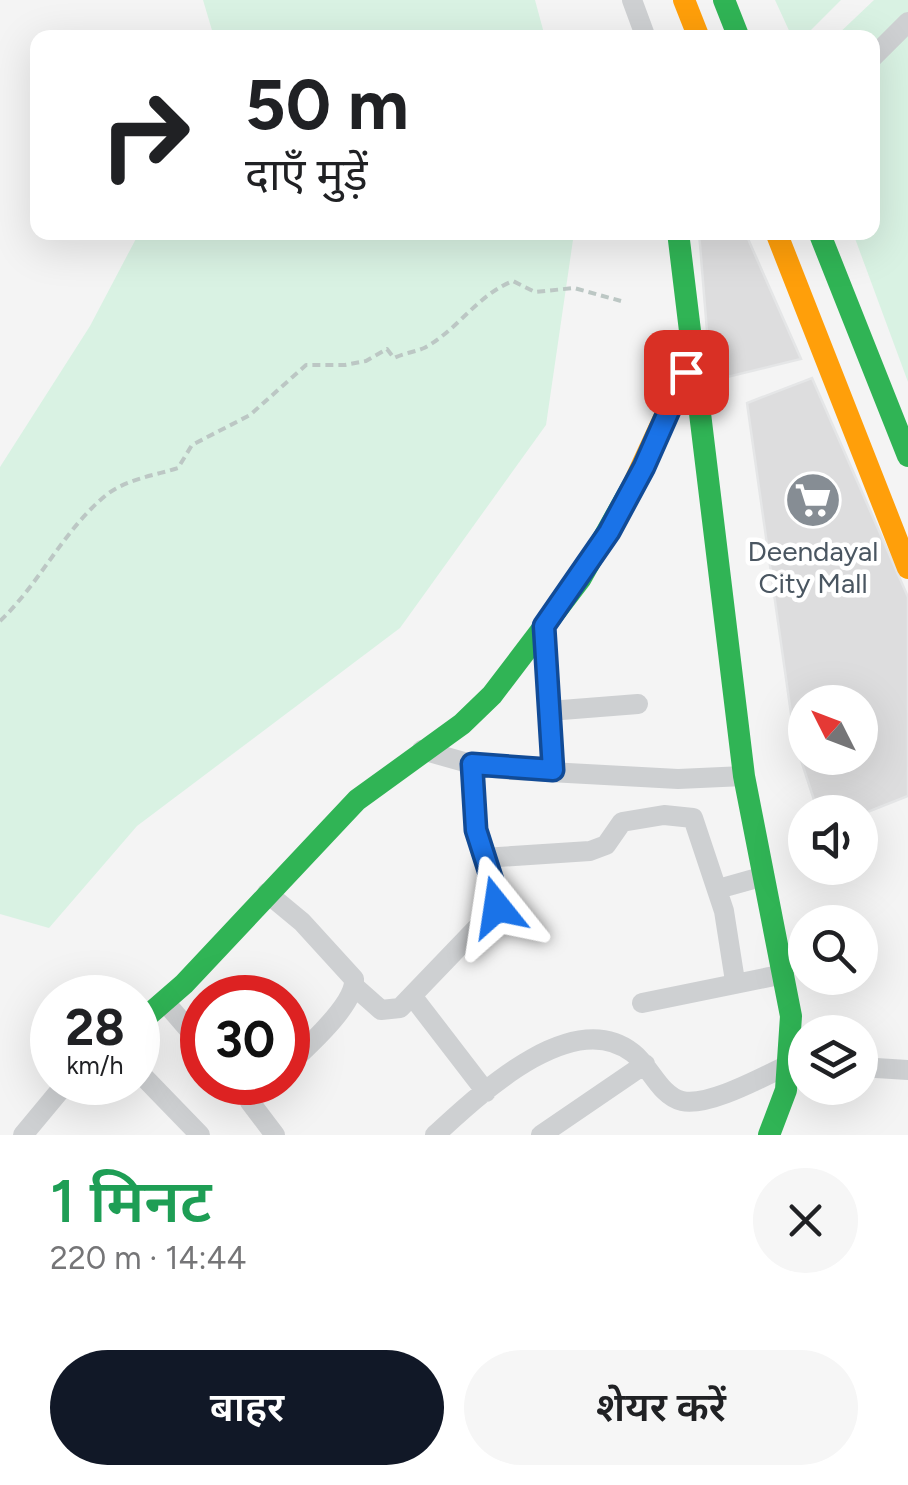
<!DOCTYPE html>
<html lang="hi">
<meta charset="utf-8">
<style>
:root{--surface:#fff;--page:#f6f6f6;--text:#202124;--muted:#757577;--accent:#111827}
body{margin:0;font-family:Figtree,"Noto Sans Devanagari",sans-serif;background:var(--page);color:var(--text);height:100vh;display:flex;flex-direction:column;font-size:38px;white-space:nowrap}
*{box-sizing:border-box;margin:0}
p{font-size:32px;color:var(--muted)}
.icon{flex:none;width:55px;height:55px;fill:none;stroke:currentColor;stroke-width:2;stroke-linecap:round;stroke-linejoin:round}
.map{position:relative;height:1135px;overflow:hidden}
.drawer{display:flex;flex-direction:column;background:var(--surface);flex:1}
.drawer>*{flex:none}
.hud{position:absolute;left:30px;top:30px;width:850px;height:210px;border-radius:20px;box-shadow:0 10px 40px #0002;background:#fff;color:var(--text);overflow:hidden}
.needle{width:65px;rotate:312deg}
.fabs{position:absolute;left:788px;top:685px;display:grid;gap:20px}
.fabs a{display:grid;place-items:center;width:90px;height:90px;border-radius:50%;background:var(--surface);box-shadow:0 10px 40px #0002;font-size:50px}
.speed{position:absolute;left:30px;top:975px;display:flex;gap:20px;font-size:50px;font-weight:700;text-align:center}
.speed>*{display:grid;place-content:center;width:130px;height:130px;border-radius:50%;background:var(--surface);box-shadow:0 10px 40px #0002;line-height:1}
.speed small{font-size:25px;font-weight:400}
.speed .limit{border:15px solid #d22;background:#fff;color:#111}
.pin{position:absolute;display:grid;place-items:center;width:85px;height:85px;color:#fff;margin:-42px;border-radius:20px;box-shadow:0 5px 15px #0006}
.me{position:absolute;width:110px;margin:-55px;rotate:345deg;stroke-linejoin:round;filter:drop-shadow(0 0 8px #0008)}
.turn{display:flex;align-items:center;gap:35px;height:210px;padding:0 50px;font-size:45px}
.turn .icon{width:130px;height:130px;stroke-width:2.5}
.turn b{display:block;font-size:70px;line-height:85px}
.round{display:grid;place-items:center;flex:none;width:105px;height:105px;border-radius:52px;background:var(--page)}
.overview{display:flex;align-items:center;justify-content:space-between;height:170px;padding:0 50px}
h1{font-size:60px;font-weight:600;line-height:75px;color:#1e9e55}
.button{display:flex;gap:20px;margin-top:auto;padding:20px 50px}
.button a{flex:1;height:115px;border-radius:60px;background:var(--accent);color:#fff;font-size:40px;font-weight:600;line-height:115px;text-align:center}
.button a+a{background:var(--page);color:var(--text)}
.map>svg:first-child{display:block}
.green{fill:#d9f2e3}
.building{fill:#ddddde;stroke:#e5e6e7;stroke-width:2.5;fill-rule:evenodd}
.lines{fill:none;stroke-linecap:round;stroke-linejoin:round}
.path{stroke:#bcc7c4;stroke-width:4;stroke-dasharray:8 5;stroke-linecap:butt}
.street{stroke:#ced0d2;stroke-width:20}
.fast{stroke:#30b455;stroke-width:22}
.slow{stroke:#ff9f0a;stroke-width:22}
.route-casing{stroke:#114b97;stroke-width:25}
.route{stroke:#1a73e8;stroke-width:18}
.labels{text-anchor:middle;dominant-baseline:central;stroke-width:9;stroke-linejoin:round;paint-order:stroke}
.poi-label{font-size:28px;fill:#4a5661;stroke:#fff}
</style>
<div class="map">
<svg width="908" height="1135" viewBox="0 0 908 1135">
<rect width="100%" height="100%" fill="#f4f4f4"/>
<path class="green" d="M203,0H535L545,37H214Z
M775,0H841L803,38L792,37Z
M874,0H908V382L853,233L872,232V38H834Z
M139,233H574L546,425L400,628L137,826L49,928L0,914V467L90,326Z"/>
<path class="building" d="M699,232H745L801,359L711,381Z
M812,378L908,597V796L860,815L818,812L795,742L747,403ZM805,702H860V758H805Z"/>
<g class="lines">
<path class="path" d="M0,621C40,583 63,531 105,496C126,479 153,476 178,468L192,445L250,415L306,365H345L366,361L387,349L394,358C404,353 415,352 424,348C458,330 477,295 513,281L535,292L574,288L621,301"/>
<path class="street" d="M632,0L646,38
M872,58L908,22
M544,626L553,771
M549,711L638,704
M422,750L482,767L513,770L678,779L744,776
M483,858L590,851L606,845L622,822L664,815L693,818L724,911L735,981
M718,889L764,876
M267,893L302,922L354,979C356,1004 306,1048 288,1065
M355,987L381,1010L400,1008L497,907L499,899L476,830L472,765
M413,997L486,1092
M165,1002L202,1045
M642,1003L784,974
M860,1067L908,1070
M138,1071L200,1135
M245,1082L250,1102L275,1135
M23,1135L67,1082
M435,1135C478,1096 572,1005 633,1053C650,1066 660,1096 682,1101C709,1107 764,1076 790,1064L805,1065
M541,1135L645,1064"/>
<path class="fast" d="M724,0L739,38
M678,232L744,776L791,1016L786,1090L769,1135
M819,232L908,456
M138,1024L184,984L357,800L462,724L492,695L581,578L633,485"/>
<path class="slow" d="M684,0L699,38
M776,232L908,568
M633,485L693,355"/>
</g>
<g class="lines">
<g class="route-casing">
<path id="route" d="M497,907L498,899L476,830L472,764L553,770L544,626L609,532L644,467L686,372"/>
</g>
<use href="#route" class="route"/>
</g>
<defs>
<g id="supermarket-disc" transform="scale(2.875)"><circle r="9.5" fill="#868d94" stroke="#fff"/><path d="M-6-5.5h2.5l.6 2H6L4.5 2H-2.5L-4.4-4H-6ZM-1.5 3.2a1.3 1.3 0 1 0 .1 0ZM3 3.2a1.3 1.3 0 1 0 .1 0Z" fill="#fff"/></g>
</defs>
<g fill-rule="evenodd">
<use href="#supermarket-disc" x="813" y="500"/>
</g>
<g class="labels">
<g class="poi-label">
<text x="813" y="551">Deendayal<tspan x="813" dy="32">City Mall</tspan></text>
</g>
</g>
</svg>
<div class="fabs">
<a><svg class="needle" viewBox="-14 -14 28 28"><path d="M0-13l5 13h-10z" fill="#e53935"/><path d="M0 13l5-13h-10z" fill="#757577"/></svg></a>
<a><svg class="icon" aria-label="sound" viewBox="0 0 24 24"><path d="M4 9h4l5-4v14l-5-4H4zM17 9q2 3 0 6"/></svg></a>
<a><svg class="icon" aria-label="search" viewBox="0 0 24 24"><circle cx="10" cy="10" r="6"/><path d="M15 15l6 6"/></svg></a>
<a><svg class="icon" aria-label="layers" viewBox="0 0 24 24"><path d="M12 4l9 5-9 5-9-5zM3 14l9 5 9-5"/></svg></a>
</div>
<div class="speed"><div>28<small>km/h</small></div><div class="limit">30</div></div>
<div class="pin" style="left:686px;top:372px;background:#d93025"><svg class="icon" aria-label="arrive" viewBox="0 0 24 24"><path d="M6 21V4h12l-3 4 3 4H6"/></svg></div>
<svg class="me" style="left:497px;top:907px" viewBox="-20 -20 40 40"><path d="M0-17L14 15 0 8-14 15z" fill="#1a73e8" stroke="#fff" stroke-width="4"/></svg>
<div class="hud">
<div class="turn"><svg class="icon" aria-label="right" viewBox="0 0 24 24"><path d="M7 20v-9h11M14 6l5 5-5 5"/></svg><div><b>50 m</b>दाएँ मुड़ें</div></div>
</div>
</div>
<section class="drawer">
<div class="overview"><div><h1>1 मिनट</h1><p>220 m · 14:44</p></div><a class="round"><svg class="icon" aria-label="close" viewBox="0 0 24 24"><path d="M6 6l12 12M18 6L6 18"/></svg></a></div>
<div class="button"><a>बाहर</a><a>शेयर करें</a></div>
</section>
